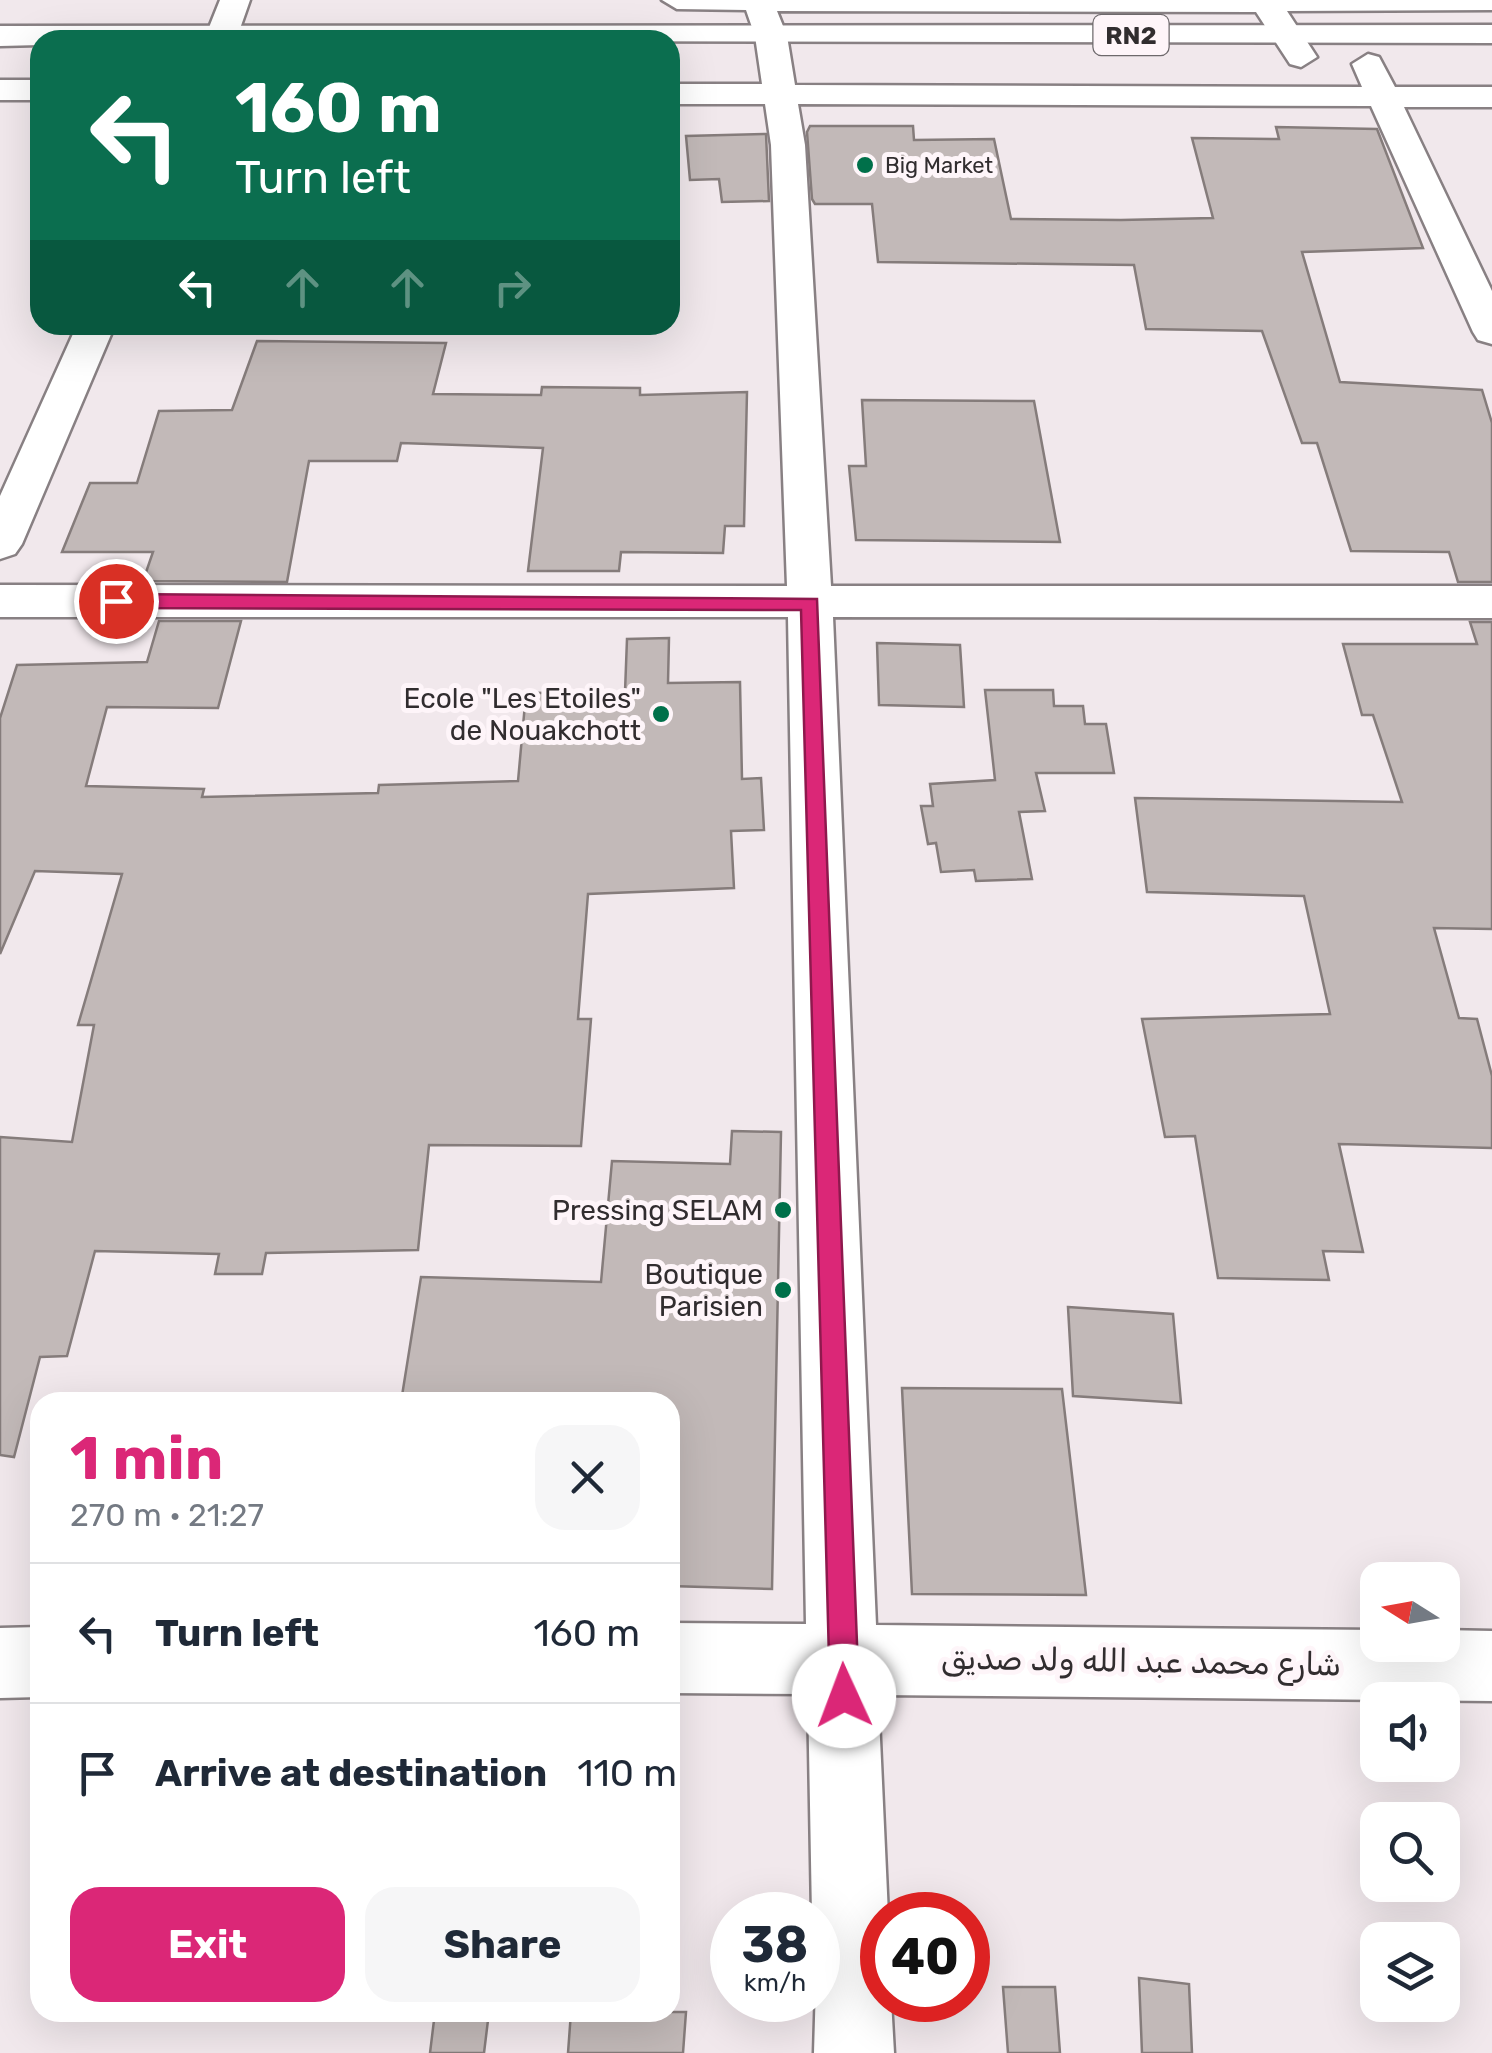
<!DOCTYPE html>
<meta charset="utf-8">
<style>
:root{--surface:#fff;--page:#f6f6f7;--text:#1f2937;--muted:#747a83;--line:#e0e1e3;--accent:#db2777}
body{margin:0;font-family:Rubik,"Noto Sans Arabic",sans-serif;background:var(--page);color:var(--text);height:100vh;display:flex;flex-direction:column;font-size:38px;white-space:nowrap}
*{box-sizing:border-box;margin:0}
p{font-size:32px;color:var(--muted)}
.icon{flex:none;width:55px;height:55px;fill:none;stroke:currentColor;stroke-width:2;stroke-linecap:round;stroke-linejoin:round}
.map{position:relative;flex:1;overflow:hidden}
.side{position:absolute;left:30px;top:1392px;width:650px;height:630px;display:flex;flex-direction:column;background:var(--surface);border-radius:30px;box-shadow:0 10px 40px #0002}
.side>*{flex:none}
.banner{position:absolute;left:30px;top:30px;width:650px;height:305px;border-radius:30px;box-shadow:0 10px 40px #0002;background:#0b6e4f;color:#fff;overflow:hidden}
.needle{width:65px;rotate:281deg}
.fabs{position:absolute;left:1360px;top:1562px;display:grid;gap:20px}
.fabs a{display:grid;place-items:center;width:100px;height:100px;border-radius:20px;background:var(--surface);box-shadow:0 10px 40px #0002;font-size:50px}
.speed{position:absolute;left:710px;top:1892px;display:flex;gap:20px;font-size:50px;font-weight:700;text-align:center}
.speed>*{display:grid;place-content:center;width:130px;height:130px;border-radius:50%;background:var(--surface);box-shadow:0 10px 40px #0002;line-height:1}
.speed small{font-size:25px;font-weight:400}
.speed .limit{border:15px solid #d22;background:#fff;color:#111}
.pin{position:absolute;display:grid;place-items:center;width:85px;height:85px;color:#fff;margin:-42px;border:5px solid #fff;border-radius:50%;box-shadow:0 2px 10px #0007}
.me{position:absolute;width:110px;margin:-55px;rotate:358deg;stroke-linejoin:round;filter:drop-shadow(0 0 8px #0008)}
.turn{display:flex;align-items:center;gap:35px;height:210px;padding:0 40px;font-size:45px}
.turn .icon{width:130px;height:130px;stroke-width:2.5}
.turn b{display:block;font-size:70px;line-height:85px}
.lanes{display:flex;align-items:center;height:95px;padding:0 40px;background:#0003;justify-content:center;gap:50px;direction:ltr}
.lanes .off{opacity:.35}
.round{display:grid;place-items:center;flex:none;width:105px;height:105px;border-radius:30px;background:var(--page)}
.summary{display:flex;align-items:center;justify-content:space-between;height:170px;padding:0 40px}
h1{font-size:60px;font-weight:700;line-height:75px;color:var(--accent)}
.primary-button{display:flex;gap:20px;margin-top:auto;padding:20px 40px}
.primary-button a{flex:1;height:115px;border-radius:30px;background:var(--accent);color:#fff;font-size:40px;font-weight:700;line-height:115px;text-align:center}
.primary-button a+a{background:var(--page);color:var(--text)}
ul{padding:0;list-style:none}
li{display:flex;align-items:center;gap:30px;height:140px;padding:0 40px;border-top:2px solid var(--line)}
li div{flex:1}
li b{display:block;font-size:38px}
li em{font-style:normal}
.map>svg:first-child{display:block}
.building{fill:#c2b9b8;stroke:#857c7b;stroke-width:2.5}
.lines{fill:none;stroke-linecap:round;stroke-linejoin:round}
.minor-casing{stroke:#888083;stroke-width:5}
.highway-casing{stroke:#888083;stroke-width:5}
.minor{fill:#fff;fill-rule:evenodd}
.highway{fill:#fff;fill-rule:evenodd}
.route{fill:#db2777;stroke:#8e194d;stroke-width:2.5}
.poi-dot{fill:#00704a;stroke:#fef5f9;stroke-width:4}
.labels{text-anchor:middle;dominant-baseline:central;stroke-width:10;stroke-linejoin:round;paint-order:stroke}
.far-poi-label{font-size:22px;fill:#312d2f;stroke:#fef5f9;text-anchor:start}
.shield{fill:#fef5f9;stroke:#6e696c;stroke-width:2.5}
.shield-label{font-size:25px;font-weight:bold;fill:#312d2f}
.poi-label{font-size:28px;fill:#312d2f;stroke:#fef5f9;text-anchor:end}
.near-street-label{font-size:32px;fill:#312d2f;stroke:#fef5f9}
</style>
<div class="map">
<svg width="1492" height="2053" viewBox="0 0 1492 2053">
<rect width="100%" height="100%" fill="#f1e8ec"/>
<path class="building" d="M810,126H913L914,140L994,139L1011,219L1121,220L1213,218L1192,138L1279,139L1276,127L1377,129L1423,248L1302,252L1340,382L1482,390L1492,423V582H1458L1449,552L1351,551L1317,443H1302L1262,331L1146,329L1134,265L878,262L872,204H815L812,199L807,132Z
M766,134L769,201L722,202L719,179L690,180L686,136Z
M257,341L446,343L433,394L541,395L542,387L640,388V395L747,392L744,526H725L723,553L621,552L619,571H528L543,448L401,443L397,461H309L287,582L143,581L153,552H62L90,483H137L159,411L232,410Z
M862,400L1034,401L1060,542L856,540L849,466H866Z
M159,621H241L218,708L107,707L86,786L204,789L202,797L378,793L379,785L518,781L526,693L625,692L627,639L669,638L668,683L740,682L742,779L761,778L764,830L731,831L734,888L588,894L578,1019H591L581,1146L429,1145L418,1250L266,1253L262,1274H215L219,1254L95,1251L67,1356L40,1357L14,1457L0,1455V1137L72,1142L94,1025H78L122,874L35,871L0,954V718L17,665L147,662Z
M1470,622H1492V929L1434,928L1459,1018L1477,1019L1492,1076V1148L1339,1144L1363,1252L1323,1251L1329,1280L1218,1278L1195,1136L1165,1137L1142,1019L1330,1014L1304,896L1147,892L1135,798L1402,802L1373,715H1362L1343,644H1477Z
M877,643L960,645L964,707L879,705Z
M985,690H1053L1054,706H1083L1085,724H1106L1114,773H1036L1045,811L1019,812L1032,879L976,881L974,870L941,872L936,843L928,844L921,806H933L930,784L995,780Z
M732,1131L781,1132L772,1589L670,1586V1402H401L421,1277L601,1282L612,1161L730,1164Z
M1068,1307L1173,1314L1181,1403L1073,1396Z
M902,1388L1062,1389L1086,1595L912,1594Z
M1139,1978L1189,1984L1192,2053H1142Z
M1003,1987H1055L1060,2053H1008Z
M435,2012H489L484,2053H430Z
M571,2012H686L683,2053H568Z"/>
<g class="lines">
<g class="minor-casing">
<path id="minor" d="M220,0H250L236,40H204Z
M662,0H1492V10L1287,11L1317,57L1301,67L1290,64L1256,12L777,11L787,36L795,85L1362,87L1352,64L1368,54L1379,57L1395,87H1492V107H1404L1492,291V344L1478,340L1473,332L1371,106L798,104L805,145L831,586H1492V618L833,617L876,1625L1378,1630V1645H1442V1630L1492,1631V1701L878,1695L888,1915H882V2000H891L894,2053H814L818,1915H812L808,1694L670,1693V1623L806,1624L788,617H0V585L787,586L771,145L765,104H670V84H762L755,36L746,10L677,9Z
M0,80H40V100H0Z
M77,325H115L22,544L15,554L0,559V496Z
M40,1627V1697L0,1698V1628Z"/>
</g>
<g class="highway-casing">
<path id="highway" d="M1492,25V43L40,40V45L0,46V26Z"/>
</g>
<use href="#minor" class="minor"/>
<use href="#highway" class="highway"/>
</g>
<path class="route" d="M116,594L817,599L859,1696L855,1706L844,1711L834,1706L830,1696L801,610L116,608L106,601Z"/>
<g class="poi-dot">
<circle cx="865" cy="165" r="10"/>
<circle cx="661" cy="714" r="10"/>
<circle cx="783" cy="1210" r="10"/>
<circle cx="783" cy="1290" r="10"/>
</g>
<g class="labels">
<g class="far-poi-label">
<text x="885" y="165">Big Market</text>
</g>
<rect class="shield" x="1093.5" y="15" width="75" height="40" rx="8"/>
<g class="shield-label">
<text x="1131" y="35">RN2</text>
</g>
<g class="poi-label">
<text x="641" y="698">Ecole "Les Etoiles"<tspan x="641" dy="32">de Nouakchott</tspan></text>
<text x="763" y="1210">Pressing SELAM</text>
<text x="763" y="1274">Boutique<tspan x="763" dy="32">Parisien</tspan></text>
</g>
<g class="near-street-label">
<text transform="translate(1141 1661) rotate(1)">شارع محمد عبد الله ولد صديق</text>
</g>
</g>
</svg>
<div class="fabs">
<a><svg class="needle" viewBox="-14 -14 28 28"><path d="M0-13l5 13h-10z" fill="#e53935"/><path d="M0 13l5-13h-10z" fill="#747a83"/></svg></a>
<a><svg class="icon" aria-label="sound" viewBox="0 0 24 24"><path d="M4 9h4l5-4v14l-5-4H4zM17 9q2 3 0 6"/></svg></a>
<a><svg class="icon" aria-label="search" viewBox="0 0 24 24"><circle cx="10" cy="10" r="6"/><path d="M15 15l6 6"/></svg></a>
<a><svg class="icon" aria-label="layers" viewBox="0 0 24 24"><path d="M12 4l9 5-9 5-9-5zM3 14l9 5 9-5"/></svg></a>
</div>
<div class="speed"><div>38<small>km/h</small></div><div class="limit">40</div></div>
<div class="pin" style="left:116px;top:601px;background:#d93025"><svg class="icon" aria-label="arrive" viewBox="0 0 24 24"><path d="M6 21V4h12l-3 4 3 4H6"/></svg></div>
<svg class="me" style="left:844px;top:1696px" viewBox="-20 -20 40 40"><circle r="19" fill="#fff"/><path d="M0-13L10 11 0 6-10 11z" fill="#db2777"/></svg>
<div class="banner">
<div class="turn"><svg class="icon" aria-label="left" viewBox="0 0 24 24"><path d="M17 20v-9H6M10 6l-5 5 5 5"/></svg><div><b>160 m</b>Turn left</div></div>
<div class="lanes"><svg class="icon" aria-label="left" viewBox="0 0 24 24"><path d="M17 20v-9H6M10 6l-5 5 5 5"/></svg><svg class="icon off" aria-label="ahead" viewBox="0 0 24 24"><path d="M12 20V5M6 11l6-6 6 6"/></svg><svg class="icon off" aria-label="ahead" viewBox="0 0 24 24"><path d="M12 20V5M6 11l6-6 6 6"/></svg><svg class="icon off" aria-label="right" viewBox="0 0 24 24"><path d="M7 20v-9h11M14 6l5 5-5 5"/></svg></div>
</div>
<section class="side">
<div class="summary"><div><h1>1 min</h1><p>270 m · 21:27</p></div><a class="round"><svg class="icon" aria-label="close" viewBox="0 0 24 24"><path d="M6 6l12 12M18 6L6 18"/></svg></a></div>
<ul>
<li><svg class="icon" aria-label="left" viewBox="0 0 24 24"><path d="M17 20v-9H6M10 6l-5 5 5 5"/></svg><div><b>Turn left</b></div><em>160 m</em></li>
<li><svg class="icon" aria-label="arrive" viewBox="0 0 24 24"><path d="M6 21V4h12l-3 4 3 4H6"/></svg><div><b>Arrive at destination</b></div><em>110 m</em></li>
</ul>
<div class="primary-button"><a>Exit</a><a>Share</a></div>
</section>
</div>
